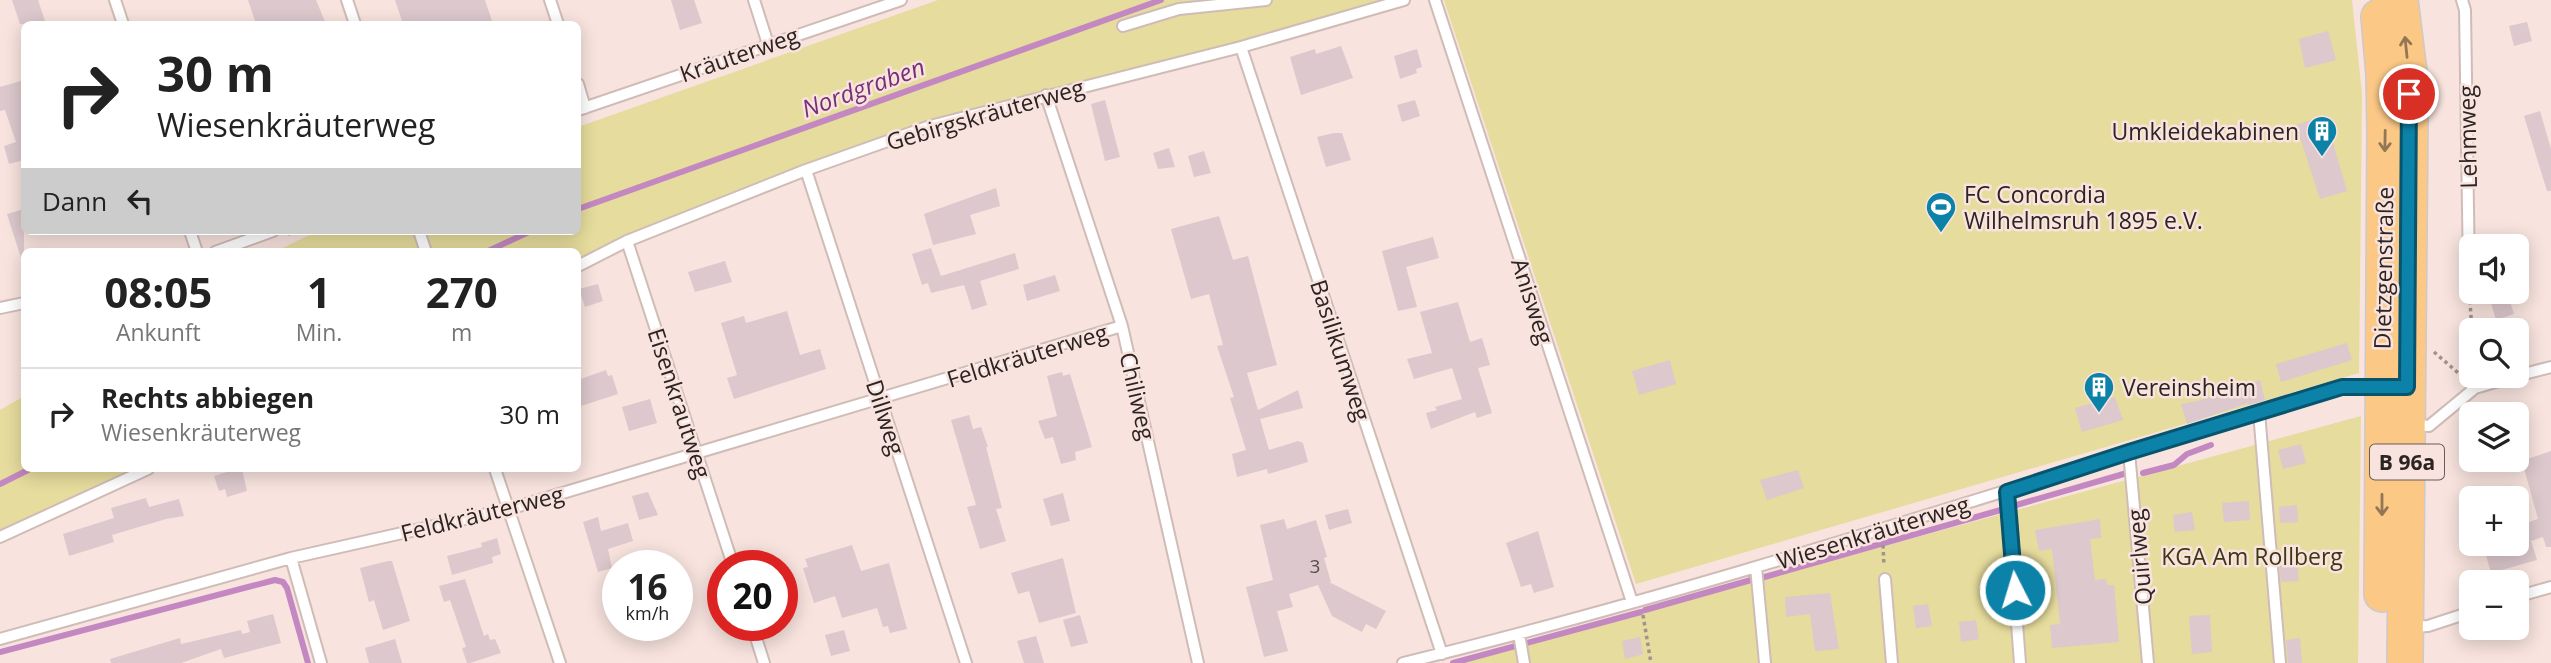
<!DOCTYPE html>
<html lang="de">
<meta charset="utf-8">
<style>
:root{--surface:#fff;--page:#f6f6f6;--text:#222;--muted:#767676;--line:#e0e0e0}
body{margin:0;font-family:"Open Sans",sans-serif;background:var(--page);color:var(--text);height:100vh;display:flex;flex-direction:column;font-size:26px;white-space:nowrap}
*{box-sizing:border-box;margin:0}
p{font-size:23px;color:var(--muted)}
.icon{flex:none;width:38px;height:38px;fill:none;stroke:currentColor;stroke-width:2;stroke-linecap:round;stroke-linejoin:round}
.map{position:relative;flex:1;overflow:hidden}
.drawer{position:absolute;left:21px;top:248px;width:560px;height:224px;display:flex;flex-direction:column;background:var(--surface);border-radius:10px;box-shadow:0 4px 18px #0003}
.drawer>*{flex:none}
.hud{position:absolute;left:21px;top:21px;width:560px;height:214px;border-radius:10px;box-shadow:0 4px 18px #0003;background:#fff;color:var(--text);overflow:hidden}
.controls{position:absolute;left:2459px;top:234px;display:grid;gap:14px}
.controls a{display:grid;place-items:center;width:70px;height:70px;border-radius:10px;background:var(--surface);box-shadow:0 4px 18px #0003;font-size:35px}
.speed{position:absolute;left:602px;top:550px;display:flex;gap:14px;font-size:35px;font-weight:700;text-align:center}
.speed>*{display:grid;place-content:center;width:91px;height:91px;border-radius:50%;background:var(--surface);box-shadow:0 4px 18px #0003;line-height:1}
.speed small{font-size:18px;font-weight:400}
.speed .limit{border:10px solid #d22;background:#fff;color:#111}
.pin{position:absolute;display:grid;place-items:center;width:60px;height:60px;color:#fff;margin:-30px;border:4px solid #fff;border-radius:50%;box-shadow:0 2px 7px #0007}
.me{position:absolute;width:77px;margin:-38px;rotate:355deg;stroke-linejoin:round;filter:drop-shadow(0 0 5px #0008)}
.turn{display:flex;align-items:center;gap:24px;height:147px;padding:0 21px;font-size:32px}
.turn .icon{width:91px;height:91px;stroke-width:2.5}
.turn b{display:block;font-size:49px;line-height:60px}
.then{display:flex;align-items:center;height:66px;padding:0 21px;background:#0003;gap:14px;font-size:26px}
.eta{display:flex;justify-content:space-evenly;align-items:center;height:119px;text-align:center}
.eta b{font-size:42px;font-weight:700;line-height:49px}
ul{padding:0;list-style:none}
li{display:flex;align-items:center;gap:21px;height:91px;padding:0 21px;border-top:2px solid var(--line)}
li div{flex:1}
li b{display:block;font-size:26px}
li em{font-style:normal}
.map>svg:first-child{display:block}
.green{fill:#e6dc9d}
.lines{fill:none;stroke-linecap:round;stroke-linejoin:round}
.stream{stroke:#c388c1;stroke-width:6}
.building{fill:#dcc8cd}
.service-casing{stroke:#d0bcb7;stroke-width:14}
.primary-casing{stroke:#cccaca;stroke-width:38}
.path{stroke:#a1928e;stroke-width:3.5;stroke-dasharray:3.5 3.5;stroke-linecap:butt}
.service{stroke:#fff;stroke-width:10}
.primary{stroke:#fbc886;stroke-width:35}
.oneway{stroke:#937654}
.route-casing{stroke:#08546d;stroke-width:18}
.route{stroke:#0c82a8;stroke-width:12}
.labels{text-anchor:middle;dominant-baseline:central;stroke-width:5;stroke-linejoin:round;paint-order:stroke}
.number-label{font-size:19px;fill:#574d4d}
.shield{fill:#f8e3de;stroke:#685d5a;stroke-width:2}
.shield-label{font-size:21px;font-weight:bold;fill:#2b2422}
.street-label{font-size:23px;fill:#2b2422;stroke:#f8e3de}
.poi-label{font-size:23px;fill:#2b2422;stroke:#f8e3de;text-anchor:start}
.park-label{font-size:23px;fill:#3d3713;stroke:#f8e3de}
.water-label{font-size:24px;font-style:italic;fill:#773076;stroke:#f8e3de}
</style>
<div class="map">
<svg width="2551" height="663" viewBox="0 0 2551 663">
<rect width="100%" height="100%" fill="#f8e3de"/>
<path class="green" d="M938,0H1404L930,126L578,266V252H274L318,231H578V127Z
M1444,0H2352L2362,94L2359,373L1636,584Z
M24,396V469H148L0,537V410Z
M2361,416L2358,663H1453L1481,656Z"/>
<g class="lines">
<path class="stream" d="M578,209L1161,0
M486,252L531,231
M2143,473L2174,465L2187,454L2211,445
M0,484L30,469
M2013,506L2127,473
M1761,578L2004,509
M1645,610L1751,580
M0,652L275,580L283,582L287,588L308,663
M1453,663L1641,612"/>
</g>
<path class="building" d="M12,0H38L46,24H20Z
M248,0H316L326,24H256Z
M395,0H485L493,24H403Z
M671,0H694L702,23L680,30Z
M2527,22L2532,41L2514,46L2509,26Z
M2328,31L2336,60L2305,68L2299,39Z
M1341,46L1353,78L1301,95L1290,57L1315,49L1316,54Z
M1417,49L1422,67L1416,69L1417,73L1400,79L1394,56Z
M24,80V160L9,164L4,146L16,142L5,110L0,111V87Z
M1105,100L1120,157L1105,161L1091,104Z
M1415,100L1420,116L1402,122L1397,105Z
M2540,111L2551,149V191H2547L2524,116Z
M2325,115L2347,191L2320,199L2296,125Z
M1334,133H1342L1351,160L1326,167L1317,137Z
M1169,148L1175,167L1158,169L1153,153Z
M1204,151L1211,173L1194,177L1188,156Z
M996,188L1000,206L970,215L976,234L933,245L924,214Z
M24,209V258H21L7,214Z
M1219,216L1233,260L1248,256L1277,365L1247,373L1258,410L1298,390L1303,408L1260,419L1269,450L1298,441L1303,443L1308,462L1268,474L1267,469L1237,477L1232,454L1246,450L1230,398L1234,397L1217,346L1223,345L1209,294L1191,299L1171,229Z
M1433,237L1439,258L1406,267L1417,307L1398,311L1382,251Z
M931,248L941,276L1015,253L1019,269L980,281L987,305L972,310L964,285L931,293L928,283L922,285L912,254Z
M725,261L732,282L695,292L688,272Z
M1055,275L1060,291L1027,301L1023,285Z
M598,284L603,301L585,307L579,289Z
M2508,295L2514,314L2496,320L2490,300Z
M1458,302L1470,342L1482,338L1490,365L1478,368L1492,413L1477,418L1475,412L1431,429L1426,413L1437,410L1435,407L1462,399L1452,368L1414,379L1407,359L1432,353L1420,312Z
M787,311L800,355L820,349L826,369L734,399L727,378L737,375L721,323L744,316L746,323Z
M2347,343L2352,360L2281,382L2276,364Z
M1670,360L1676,384L1639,395L1632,371Z
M606,370L608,376L612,375L618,394L578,407V380Z
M1062,372L1063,376L1070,374L1092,447L1075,452L1076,460L1061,464L1053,437L1045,439L1038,421L1057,416L1047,376Z
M2260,380L2265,400L2249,405L2248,403L2187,424L2181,404L2197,401Z
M2115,397L2123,420L2082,432L2075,408Z
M650,399L657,423L629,431L622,407Z
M969,415L973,429L981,427L988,447H986L1002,508L996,509L1006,541L980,549L967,507L976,505L951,420Z
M2301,444L2306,463L2283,469L2278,450Z
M2551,451V547H2546L2543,537L2531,541L2537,560L2491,573L2484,548L2499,544H2516V506H2521L2526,523L2538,519L2522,461Z
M237,469H242L247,491L227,497L225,489L219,491L214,476Z
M1798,470L1804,488L1767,500L1760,480Z
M648,492L658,515L639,520L632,496Z
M1063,493L1070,521L1051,526L1043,499Z
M146,498L149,507L179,499L184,516L166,519L112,535L114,542L69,556L63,534L114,518L111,508Z
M2249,501L2250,520L2224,522L2222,503Z
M2297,505L2298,522L2280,523L2279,507Z
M1348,509L1352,523L1329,530L1325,515Z
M2192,512L2195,530L2175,532L2173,515Z
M598,517L601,531L628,523L633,541L608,549L612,568L598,572L583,522Z
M1284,519L1287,529L1316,520L1327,557L1324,558L1331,582H1329L1386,611L1376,629L1366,624L1362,632L1332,616L1318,585L1289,594L1293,607L1277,611L1288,651L1264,657L1246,587L1273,580L1260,525Z
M2100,519L2101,538L2090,539L2095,580L2106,579L2107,585H2114L2119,642L2052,648L2050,625L2060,624L2052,549L2039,551L2035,530Z
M1538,531L1554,587L1534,593L1531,584L1521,587L1506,543Z
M497,538L501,554L492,557L493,563L452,575L447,556L482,547L481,543Z
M852,545L861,571L889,563L907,629L890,633L888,626L883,627L877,608L842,618L835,596L814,603L803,568L808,567L805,559Z
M1063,558L1076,613L1039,623L1029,591L1018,594L1011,573Z
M388,561H392L410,621L383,630L374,600L369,602L360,568Z
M2297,561L2299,581L2281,582L2279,563Z
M465,579L484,636L488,634L490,640L495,639L501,653L470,663H467L462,648L466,647L450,600L444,602L439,586Z
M1830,593L1839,649L1815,651L1810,614L1786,617L1785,597Z
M1928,604L1932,626L1916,628L1913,606Z
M273,614L281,643L224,658L221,649L181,663H111L110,659L180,638L181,644L241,630L242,634L250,632L247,621Z
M1080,615L1088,643L1071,647L1063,620Z
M2210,615L2212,652L2192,654L2189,616Z
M1976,620L1979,639L1961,642L1959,622Z
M844,630L850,651L831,656L825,635Z
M1036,636L1044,663H1024L1017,641Z
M1640,637L1643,654L1625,659L1622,641Z
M2300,638L2302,663H2288L2286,640Z
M395,639L402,663H369L365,648Z"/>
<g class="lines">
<g class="service-casing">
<path id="service" d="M115,0L123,24
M347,0L355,24
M550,0L558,24
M754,0L768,44
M1435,0L1632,602
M2462,0L2465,10L2469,274
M1123,26L1179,9L1266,0
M1241,47L1442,654
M578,84L585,108
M1046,95L1122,326L1198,663
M578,110L901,0
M806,170L966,663
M190,231L197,252
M419,231L426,252
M627,241L733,565
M215,252L273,231
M578,266L627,241L806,170L930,126L1241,47L1404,0
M0,308L24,303
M2516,376L2551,367
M2259,412L2280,663
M2413,425L2429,426L2475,388L2516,376
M2129,452L2148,663
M495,469L560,663
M2007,492L2020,663
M0,537L148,469
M291,558L321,663
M1756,567L1765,663
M1885,579L1892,663
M2516,597L2551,587
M752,625L764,663
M2412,627L2428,626L2471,612
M1519,634L1524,663
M0,639L291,558L509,509L1122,326
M1403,663C1720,586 2030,481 2342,387L2379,388"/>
</g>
<g class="primary-casing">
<path id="primary" d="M2400,0L2409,72L2410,115L2405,663
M2379,17L2384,74L2385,132L2382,594"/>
</g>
<path class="path" d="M288,234L296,231
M2469,287L2472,331
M2434,352L2463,377
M1883,545L1884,566
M1643,615L1651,663"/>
<use href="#service" class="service"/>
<use href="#primary" class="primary"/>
</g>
<defs><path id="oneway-shaft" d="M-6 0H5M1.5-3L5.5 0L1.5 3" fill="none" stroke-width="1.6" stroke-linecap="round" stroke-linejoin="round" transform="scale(1.75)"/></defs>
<g class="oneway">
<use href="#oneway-shaft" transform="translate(2406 47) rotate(-96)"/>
<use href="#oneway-shaft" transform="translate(2385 141) rotate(91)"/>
<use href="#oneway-shaft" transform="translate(2382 505) rotate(90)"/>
</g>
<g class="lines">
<g class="route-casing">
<path id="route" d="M2015,590L2007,492L2129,452L2342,387H2407L2409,94"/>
</g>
<use href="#route" class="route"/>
</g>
<defs>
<g id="building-pin" transform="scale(1.575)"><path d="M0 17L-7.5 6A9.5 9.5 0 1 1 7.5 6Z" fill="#0c82a8" stroke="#f8e3de"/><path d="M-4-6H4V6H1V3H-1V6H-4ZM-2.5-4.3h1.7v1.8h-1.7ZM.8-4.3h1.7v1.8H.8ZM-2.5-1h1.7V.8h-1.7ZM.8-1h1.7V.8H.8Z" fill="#fff"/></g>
<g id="stadium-pin" transform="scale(1.575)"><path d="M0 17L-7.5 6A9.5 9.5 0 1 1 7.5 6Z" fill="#0c82a8" stroke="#f8e3de"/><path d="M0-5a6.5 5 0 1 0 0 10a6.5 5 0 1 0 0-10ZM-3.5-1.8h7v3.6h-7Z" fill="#fff"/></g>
</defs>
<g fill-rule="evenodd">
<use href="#building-pin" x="2322" y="131"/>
<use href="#stadium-pin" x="1941" y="207"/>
<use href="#building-pin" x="2099" y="387"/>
</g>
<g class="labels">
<g class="number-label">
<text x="1315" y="566">3</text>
</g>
<rect class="shield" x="2370" y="444.5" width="74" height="35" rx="5"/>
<g class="shield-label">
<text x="2407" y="462">B 96a</text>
</g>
<g class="street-label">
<text transform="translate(739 54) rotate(-19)">Kräuterweg</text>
<text transform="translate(985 114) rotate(-16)">Gebirgskräuterweg</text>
<text transform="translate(2467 137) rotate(-91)">Lehmweg</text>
<text transform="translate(2383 268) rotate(-89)">Dietzgenstraße</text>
<text transform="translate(1533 301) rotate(72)">Anisweg</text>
<text transform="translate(1341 350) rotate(72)">Basilikumweg</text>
<text transform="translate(1027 355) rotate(-17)">Feldkräuterweg</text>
<text transform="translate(1138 396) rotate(77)">Chiliweg</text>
<text transform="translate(680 403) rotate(72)">Eisenkrautweg</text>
<text transform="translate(886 417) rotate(72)">Dillweg</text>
<text transform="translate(482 513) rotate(-14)">Feldkräuterweg</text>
<text transform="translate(1873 532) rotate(-17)">Wiesenkräuterweg</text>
<text transform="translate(2139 557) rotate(-95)">Quirlweg</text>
</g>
<g class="poi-label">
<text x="2299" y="131" text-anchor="end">Umkleidekabinen</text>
<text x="1964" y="194">FC Concordia<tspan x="1964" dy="26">Wilhelmsruh 1895 e.V.</tspan></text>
<text x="2122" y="387">Vereinsheim</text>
</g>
<g class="park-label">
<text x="2252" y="556">KGA Am Rollberg</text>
</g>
<g class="water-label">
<text transform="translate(863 87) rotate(-20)">Nordgraben</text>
</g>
</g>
</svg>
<div class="controls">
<a><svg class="icon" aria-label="sound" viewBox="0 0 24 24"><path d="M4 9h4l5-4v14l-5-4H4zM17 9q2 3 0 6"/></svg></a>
<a><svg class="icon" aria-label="search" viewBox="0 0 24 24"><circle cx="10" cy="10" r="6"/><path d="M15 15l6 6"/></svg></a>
<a><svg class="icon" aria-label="layers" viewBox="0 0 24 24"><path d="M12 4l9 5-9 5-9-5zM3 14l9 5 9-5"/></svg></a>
<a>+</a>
<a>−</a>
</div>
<div class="speed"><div>16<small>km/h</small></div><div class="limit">20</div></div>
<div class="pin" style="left:2409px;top:94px;background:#d93025"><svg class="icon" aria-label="arrive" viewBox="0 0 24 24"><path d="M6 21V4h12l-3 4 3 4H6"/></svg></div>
<svg class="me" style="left:2015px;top:590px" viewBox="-20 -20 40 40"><circle r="17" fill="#0c82a8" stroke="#fff" stroke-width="3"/><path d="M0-11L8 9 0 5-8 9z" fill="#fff"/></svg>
<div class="hud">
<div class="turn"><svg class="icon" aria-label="right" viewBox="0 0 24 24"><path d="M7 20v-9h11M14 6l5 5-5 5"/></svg><div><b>30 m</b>Wiesenkräuterweg</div></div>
<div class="then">Dann<svg class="icon" aria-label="left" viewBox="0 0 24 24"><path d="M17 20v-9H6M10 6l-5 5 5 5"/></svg></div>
</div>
<section class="drawer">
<div class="eta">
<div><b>08:05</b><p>Ankunft</p></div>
<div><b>1</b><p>Min.</p></div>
<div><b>270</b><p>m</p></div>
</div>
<ul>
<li><svg class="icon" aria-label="right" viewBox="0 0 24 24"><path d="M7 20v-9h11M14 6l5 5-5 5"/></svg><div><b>Rechts abbiegen</b><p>Wiesenkräuterweg</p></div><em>30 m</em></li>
</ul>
</section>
</div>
